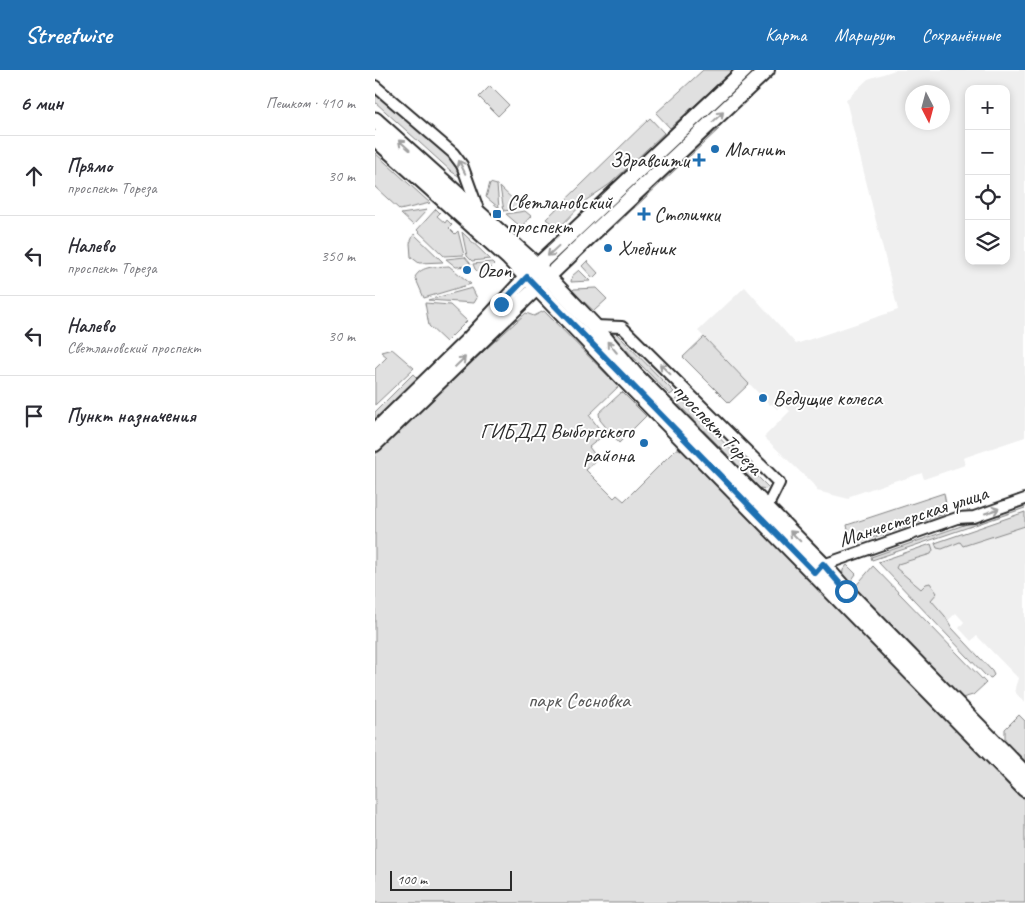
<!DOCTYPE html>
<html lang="ru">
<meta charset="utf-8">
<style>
body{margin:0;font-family:Caveat,sans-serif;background:#f7f7f7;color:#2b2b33}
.controls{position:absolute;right:15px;top:15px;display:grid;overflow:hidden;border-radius:10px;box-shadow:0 2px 8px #0003}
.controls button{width:45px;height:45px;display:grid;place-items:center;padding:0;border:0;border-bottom:1px solid #e1e1e2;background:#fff;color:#2b2b33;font:25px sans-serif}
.compass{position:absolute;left:530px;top:15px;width:45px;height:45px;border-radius:50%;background:#fff;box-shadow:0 2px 8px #0003;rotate:174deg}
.scale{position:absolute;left:15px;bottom:12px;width:122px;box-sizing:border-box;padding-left:5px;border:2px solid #2b2b2b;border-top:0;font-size:14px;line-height:18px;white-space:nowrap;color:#2b2b2b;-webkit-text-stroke:4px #fff;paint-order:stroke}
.stop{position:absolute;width:15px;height:15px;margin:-11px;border:4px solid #1f6fb2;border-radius:50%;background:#fff}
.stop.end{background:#1f6fb2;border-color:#fff;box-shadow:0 1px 5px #0008}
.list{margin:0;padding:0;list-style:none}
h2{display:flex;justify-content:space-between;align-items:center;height:65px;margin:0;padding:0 20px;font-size:21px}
h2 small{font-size:16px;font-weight:400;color:#7c7c81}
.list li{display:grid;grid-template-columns:32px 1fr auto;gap:15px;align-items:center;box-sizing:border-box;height:80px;padding:0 20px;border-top:1px solid #e1e1e2}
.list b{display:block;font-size:19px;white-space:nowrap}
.list p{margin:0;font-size:16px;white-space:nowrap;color:#7c7c81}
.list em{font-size:16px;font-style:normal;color:#7c7c81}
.icon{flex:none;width:28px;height:28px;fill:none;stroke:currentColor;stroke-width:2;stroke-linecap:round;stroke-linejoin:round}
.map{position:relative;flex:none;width:650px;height:833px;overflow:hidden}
header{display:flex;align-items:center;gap:30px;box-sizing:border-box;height:70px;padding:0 25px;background:#1f6fb2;color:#fff}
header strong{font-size:24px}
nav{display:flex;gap:28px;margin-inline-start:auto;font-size:18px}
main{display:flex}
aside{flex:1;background:#fff}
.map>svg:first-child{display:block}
.built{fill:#efefef;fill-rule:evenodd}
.green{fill:#e0e0e0;stroke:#868686}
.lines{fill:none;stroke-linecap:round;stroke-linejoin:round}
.minor-casing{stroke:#2b2b2b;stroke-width:14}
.secondary-casing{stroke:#2b2b2b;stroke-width:18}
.primary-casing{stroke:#2b2b2b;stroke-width:19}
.minor{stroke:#fff;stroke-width:10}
.secondary{stroke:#fff;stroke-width:14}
.primary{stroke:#fff;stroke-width:15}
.oneway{stroke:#a0a0a0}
.route{stroke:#1f6fb2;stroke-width:6}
.poi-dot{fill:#1f6fb2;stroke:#fff;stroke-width:2}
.labels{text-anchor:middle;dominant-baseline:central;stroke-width:4;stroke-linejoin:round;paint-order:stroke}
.poi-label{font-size:21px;fill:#2b2b2b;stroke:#fff;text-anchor:start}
.street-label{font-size:21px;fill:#2b2b2b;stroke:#fff}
.park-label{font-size:21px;fill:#585858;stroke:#fff}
</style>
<header>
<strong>Streetwise</strong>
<nav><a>Карта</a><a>Маршрут</a><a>Сохранённые</a></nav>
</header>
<main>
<aside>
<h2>6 мин<small>Пешком · 410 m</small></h2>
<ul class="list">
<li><svg class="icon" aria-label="ahead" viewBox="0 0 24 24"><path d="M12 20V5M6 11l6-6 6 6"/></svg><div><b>Прямо</b><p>проспект Тореза</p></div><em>30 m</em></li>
<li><svg class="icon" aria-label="left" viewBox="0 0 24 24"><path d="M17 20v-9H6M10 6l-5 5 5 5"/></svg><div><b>Налево</b><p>проспект Тореза</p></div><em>350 m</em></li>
<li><svg class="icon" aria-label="left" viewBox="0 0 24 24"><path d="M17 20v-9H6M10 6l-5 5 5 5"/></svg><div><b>Налево</b><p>Светлановский проспект</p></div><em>30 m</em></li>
<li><svg class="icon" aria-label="arrive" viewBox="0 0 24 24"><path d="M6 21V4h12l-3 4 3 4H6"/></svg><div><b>Пункт назначения</b></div></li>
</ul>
</aside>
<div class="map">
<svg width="650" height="833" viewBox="0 0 650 833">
<rect width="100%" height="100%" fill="#fff"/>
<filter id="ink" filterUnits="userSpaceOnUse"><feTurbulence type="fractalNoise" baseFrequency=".02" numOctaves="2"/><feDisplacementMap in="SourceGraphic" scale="10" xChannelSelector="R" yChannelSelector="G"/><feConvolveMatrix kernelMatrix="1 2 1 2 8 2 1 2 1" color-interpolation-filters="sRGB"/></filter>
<g filter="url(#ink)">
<g class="built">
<path d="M520,0h130v367l-62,21 2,7 -41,14 -2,-6 -21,7 -1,-1 -50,17 -1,3 -32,-8v-3l-53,-51 26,-26 -7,-7 -6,5 -5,-5 -2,1 -72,-74 47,-44 51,57 102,-34 -52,-210 22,-21zM594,19h37v172h-37zM538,22h30v30h-30z"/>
<path d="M650,442v192l-9,-11 -1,-5 3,-10 -41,-42 -6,5 -12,-13 5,-6 -8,-9 -15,14 -63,-65z"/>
</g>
<g class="green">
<path d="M328,0h30l-63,58 -14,-15z"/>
<path d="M115,16l19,19 -11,11 -19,-19z"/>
<path d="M0,19l74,68 13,21 -10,-6 -77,-70z"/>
<path d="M275,48l14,15 -54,51 -25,17 -27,28 -12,-10z"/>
<path d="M344,59l-102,95 10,-15 72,-67z"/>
<path d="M0,83l55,50 -30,7 -25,-23z"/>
<path d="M115,113l7,2 2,23 -13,-11z"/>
<path d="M125,117l22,21 -18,3z"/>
<path d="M61,139l4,4 -3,3 8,7 2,-3 5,5 -3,3 6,6 3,-3 6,24 -20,1 -27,-26z"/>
<path d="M52,140l-14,15 -12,-11z"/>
<path d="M150,141l6,5 -10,11 -15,-13z"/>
<path d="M87,162l28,27 -18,2 -5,-5z"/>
<path d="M39,164l29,28 -24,1 -8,-6 -1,-14z"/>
<path d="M90,187l5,6 1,6h-2l-1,-3 -12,1 -10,-8z"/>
<path d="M212,191l11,12 -5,5 -11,-12z"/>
<path d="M117,192l2,2 -12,12 -7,-7 -2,-5z"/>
<path d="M74,196l22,18 -47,14 -9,-21c7,-12 22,-10 34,-11z"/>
<path d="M204,200l11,11 -19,1 1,-6z"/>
<path d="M97,218l5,10 -3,5 -46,-3z"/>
<path d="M221,218l11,11 -13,12 -22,-20 2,-2z"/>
<path d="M50,233l25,2 17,16 -21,21 -17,-16z"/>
<path d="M169,241l72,73 4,1 -31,30 15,20 -15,12 9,12 -12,11 28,28 3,-3 7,6 52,-52h10l339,348v106h-650v-448l68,-67 83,-75 8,3z"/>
<path d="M240,262l59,60 -4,3 -57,-59z"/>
<path d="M329,267l45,47 -20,19 -46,-46z"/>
<path d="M17,279l22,19 -39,37v-36l12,-12 -6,-5z"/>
<path d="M38,304l4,4 -42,43v-9z"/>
<path d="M247,322l24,24 -27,27 -19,-23 -1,-7z"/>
<path d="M304,327l89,90 -2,2 -6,-1 -85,-87z"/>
<path d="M569,423l2,11 -2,10 -87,29 -9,-13 -1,-5z"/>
<path d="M650,434v4l-153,52 -1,-3z"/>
<path d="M650,442v14l-62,20 -3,-4 -18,7 -5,-1 -2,-5z"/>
<path d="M556,474l2,6 -2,4 -33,10 -2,4 25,21 5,-5 4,-1 7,10 -6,7 14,16 7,12 40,43 2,4 -3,3 -5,-2 -108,-114z"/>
<path d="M472,495l9,9 -8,11 -6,-7 1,-8z"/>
<path d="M498,496l113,117 -13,12 -11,3 -108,-110z"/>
<path d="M644,645l6,6v42l-20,-21v-13z"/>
</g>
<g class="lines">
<g class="minor-casing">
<g id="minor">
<path d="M0,16l78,67 9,12 17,47"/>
<path d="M219,256l28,1 157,156 -13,26"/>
<path d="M444,499l4,-4 134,-47 17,-1 51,-18"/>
</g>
</g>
<g class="secondary-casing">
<g id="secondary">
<path d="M0,361l94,-92 68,-73 208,-196"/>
<path d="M0,374l213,-206 179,-168"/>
</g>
</g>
<g class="primary-casing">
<g id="primary">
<path d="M0,50l162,146 57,60 41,49 188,190 23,26 179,183"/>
<path d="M0,68l134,120 118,124 398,407"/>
</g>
</g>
<use href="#minor" class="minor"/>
<use href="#secondary" class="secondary"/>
<use href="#primary" class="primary"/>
</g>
<defs><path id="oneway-shaft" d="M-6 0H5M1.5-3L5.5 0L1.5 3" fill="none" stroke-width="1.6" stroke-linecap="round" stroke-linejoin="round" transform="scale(1.25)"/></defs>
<g class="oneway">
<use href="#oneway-shaft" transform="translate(343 47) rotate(-43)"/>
<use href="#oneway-shaft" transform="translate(29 75) rotate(-138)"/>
<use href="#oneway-shaft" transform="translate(87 97) rotate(-116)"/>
<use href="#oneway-shaft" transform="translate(178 181) rotate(137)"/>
<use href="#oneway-shaft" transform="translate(237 277) rotate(-130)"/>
<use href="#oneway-shaft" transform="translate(85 292) rotate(-44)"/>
<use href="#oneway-shaft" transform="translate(290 299) rotate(-136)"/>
<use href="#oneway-shaft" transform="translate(617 441) rotate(-19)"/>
<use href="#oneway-shaft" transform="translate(420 466) rotate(-135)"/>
</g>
</g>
<g class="lines" filter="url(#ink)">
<path class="route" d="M126,234l26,-27 288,296 8,-9 23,27"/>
</g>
<g class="poi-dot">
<circle cx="340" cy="79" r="5"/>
<path d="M321.5 82.5h5v5h5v5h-5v5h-5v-5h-5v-5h5z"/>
<rect x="117" y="139" width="10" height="10" rx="2.5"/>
<path d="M266.5 136.5h5v5h5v5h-5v5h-5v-5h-5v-5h5z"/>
<circle cx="233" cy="178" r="5"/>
<circle cx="92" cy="200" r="5"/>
<circle cx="388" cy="328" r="5"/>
<circle cx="269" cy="373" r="5"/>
</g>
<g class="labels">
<g class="poi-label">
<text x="350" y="79">Магнит</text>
<text x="314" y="90" text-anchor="end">Здравсити</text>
<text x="132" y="132">Светлановский<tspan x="132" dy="24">проспект</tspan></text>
<text x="279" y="144">Столички</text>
<text x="243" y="178">Хлебник</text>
<text x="102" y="200">Ozon</text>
<text x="398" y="328">Ведущие колеса</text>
<text x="259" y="361" text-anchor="end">ГИБДД Выборгского<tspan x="259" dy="24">района</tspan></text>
</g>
<g class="street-label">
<text transform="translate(343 359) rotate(46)">проспект Тореза</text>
<text transform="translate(538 446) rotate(-18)">Манчестерская улица</text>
</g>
<g class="park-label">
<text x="204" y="630">парк Сосновка</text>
</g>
</g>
</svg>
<div class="controls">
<button>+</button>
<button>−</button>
<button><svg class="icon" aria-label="locate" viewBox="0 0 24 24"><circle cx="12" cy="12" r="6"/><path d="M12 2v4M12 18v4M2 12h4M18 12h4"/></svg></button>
<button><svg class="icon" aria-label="layers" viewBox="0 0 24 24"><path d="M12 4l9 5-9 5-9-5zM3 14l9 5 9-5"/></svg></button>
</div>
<svg class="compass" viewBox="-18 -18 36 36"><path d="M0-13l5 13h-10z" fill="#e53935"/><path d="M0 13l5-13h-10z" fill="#7c7c81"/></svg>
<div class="scale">100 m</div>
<div class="stop" style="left:471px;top:521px"></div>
<div class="stop end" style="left:126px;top:234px"></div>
</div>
</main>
